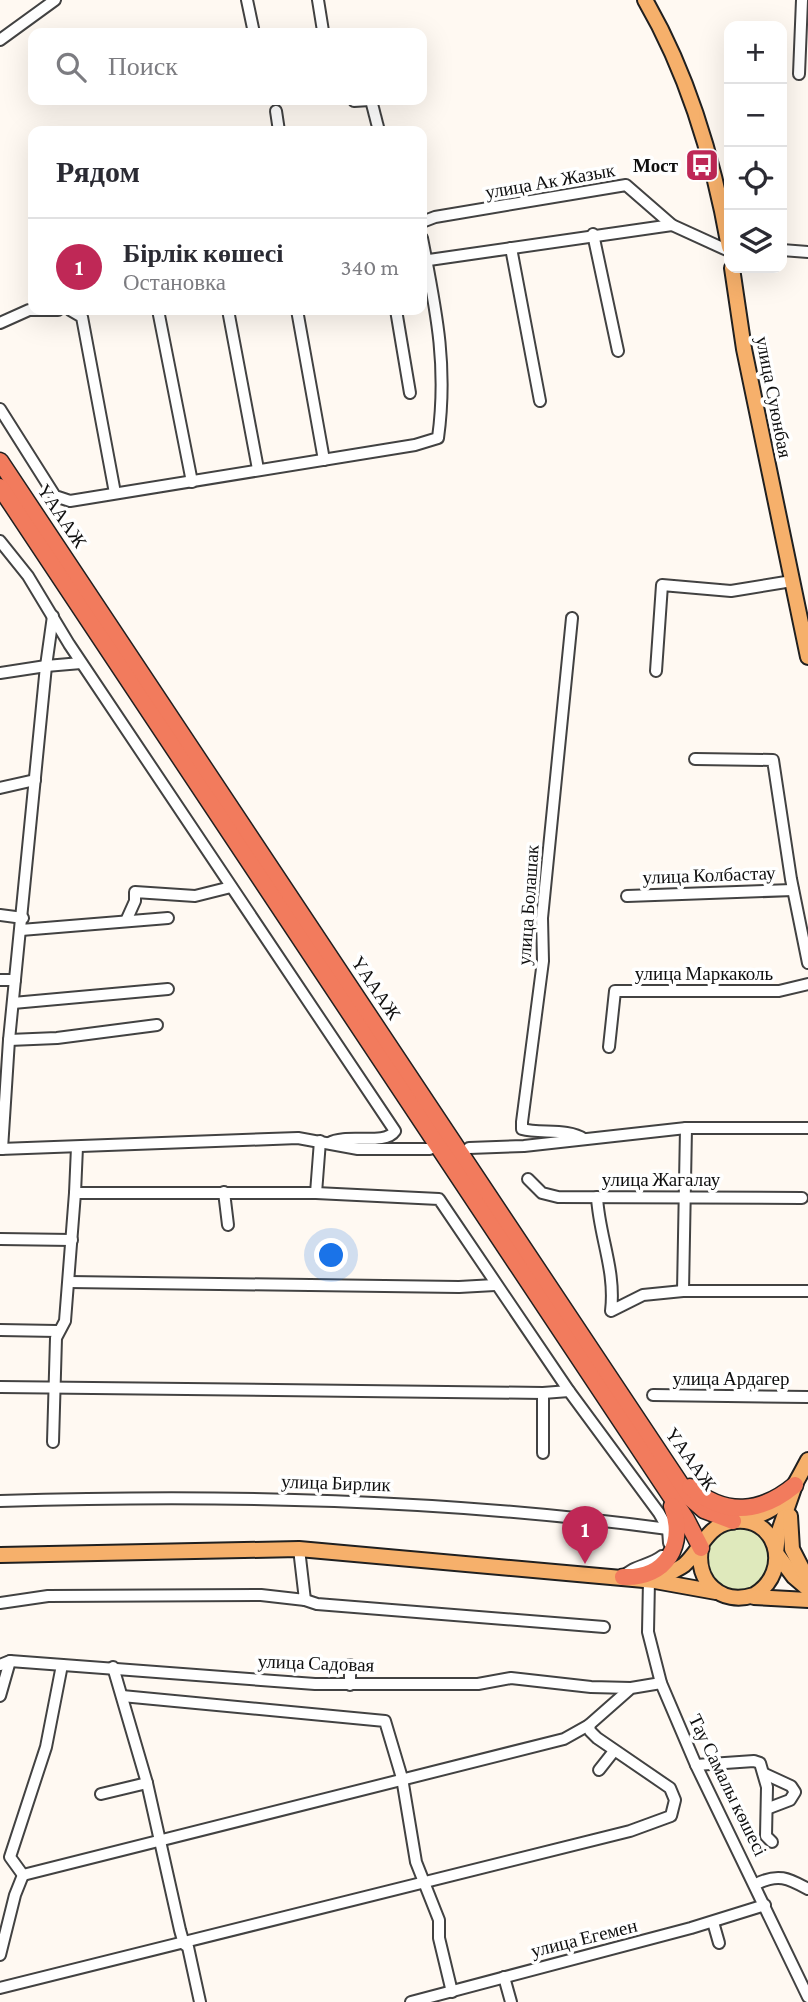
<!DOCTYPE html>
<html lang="ru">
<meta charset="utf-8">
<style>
body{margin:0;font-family:"Crimson Pro",serif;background:#f7f7f7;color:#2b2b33}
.controls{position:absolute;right:21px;top:21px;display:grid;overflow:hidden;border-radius:14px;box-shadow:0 7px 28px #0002}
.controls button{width:63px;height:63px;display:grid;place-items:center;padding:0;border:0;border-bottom:2px solid #e1e1e2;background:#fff;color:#2b2b33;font:35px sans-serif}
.you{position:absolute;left:332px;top:1256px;width:24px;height:24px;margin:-18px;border:5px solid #fff;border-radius:50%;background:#1a73e8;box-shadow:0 0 0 10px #1a73e833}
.badge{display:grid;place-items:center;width:46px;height:46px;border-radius:50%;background:#bf2856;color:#fff;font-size:23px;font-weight:700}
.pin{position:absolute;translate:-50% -58px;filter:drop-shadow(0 2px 4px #0008)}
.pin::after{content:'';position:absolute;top:37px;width:24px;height:21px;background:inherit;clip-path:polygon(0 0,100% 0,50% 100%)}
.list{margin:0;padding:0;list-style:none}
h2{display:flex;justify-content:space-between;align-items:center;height:91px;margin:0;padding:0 28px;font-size:30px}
h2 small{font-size:23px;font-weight:400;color:#7c7c81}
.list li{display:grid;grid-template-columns:46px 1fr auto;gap:21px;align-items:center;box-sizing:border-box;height:98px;padding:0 28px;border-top:2px solid #e1e1e2}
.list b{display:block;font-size:26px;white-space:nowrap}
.list p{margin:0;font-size:23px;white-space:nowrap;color:#7c7c81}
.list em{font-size:23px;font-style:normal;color:#7c7c81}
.icon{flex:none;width:38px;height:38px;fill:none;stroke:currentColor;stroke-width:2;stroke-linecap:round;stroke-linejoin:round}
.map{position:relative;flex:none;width:808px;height:2002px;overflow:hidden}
.search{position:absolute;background:#fff;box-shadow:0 7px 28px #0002;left:28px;top:28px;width:399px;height:77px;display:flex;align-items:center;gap:18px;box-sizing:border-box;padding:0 24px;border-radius:14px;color:#7c7c81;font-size:26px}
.panel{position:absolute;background:#fff;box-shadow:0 7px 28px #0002;left:28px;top:126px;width:399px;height:189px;border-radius:14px}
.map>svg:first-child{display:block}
.green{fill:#dfe9bc}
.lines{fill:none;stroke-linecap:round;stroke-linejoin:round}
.minor-casing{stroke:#424242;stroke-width:14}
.major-casing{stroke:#202020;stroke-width:18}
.highway-casing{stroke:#202020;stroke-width:19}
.minor{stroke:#fff;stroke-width:10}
.major{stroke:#f6b06b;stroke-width:14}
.highway{stroke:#f27b5d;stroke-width:16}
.labels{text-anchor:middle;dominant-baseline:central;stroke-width:7;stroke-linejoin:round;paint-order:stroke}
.poi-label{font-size:19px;font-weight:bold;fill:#0f0f0f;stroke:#fff;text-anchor:end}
.street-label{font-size:19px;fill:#0f0f0f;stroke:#fff}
</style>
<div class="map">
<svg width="808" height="2002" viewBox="0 0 808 2002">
<rect width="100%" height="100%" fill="#fff9f2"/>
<circle class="green" cx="738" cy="1559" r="32"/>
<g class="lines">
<g class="minor-casing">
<g id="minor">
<path d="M247,0l7,33"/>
<path d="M318,0l5,31"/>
<path d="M0,40l55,-40"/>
<path d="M799,74l3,-74"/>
<path d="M371,100l8,31"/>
<path d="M354,101l16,-1"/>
<path d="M276,111l3,20"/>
<path d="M422,222l13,-5 191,-32 46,40 57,26"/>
<path d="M593,234l25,117"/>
<path d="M511,248l29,153"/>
<path d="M782,250l26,2"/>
<path d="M422,261l250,-36"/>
<path d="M70,310l12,7 33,176"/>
<path d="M158,310l34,172"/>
<path d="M228,310l30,159"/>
<path d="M297,310l27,150"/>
<path d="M396,310l14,83"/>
<path d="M0,323l29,-13h29"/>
<path d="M0,409l55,87 15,5 345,-56 23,-7c10,-73 -2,-128 -16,-200"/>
<path d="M0,541l28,35 41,68 326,487c-10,15 -49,2 -66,12"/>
<path d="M53,616l-7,50 35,-3"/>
<path d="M572,618l-30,300 1,43 -21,161v7c18,5 46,-1 62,10"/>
<path d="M656,671l6,-86 69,6 61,-10"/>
<path d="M0,673l46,-7 -37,374 -7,109"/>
<path d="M695,759l78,1 18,119 17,84"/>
<path d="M0,788l35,-8"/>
<path d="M627,896l166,-6"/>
<path d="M0,915l23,3"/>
<path d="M126,921l9,-20v-9l60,4 36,-9"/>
<path d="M21,930l147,-12"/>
<path d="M0,980h15"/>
<path d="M13,1003l155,-14"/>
<path d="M9,1040l48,-2 100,-13"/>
<path d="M609,1047l6,-56h164l29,-7"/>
<path d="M77,1147l-2,46h241l123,6 130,192 90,122 9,16 1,14"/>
<path d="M469,1148l55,-2 162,-18h122"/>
<path d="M0,1149l298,-11 60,11h72"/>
<path d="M528,1179l14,14 16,4 244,1"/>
<path d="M224,1192l4,33"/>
<path d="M316,1193l4,-52"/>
<path d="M597,1197c2,39 19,73 14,114l32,-16 40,-4h125"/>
<path d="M0,1239l72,1"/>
<path d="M69,1282l390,5 36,-2"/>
<path d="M683,1291l3,-163"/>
<path d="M0,1330l57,1"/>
<path d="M0,1387l543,6 26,-2"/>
<path d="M543,1393v60"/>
<path d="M653,1395l155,2"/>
<path d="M53,1442l3,-104 9,-17 10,-128"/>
<path d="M0,1501c224,-7 446,-2 668,28"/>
<path d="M623,1577c11,-12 26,-11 39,-21"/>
<path d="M649,1580l-1,52 13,51 35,82 112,232"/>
<path d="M305,1600l12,4 287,23"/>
<path d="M0,1603l48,-7 213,-1 44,5 -6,-51"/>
<path d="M0,1665l10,-4 305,23h163l33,-6 80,9 40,1"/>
<path d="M350,1665v20"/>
<path d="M113,1667l34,116 33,147 4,14 4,3 12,55"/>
<path d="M0,1696l10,-35"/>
<path d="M122,1696l263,25 17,57 14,84 23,58v18l13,54"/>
<path d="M696,1765l58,-4 6,2 7,24 -1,49 6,6"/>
<path d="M599,1770l15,-19"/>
<path d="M765,1774l26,12 4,6 -5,8 -21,8"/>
<path d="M101,1794l46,-11"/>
<path d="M23,1875l541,-136 25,-14 42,-37 30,-5"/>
<path d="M23,1875l-13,-18 36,-110 16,-82"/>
<path d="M756,1884c22,-11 32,-6 52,5"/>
<path d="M713,1922l6,21"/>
<path d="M0,1955l15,-60 8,-20"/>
<path d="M504,1977l7,25"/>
<path d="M0,1988l630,-157 41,-15 4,-16 -5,-12 -73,-50 -7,-7 -1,-6"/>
<path d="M411,2002l280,-74 74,-23"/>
</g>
</g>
<g class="major-casing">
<g id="major">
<path d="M645,0c43,74 69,162 84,247"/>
<path d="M732,268l12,81 64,308"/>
<path d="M795,1485l-17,49 -2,19 18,24 14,12"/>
<path d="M790,1516l2,33 16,31"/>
<path d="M742,1520c40,-8 48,-26 66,-60"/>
<path d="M0,1555l299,-6 356,32 61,11"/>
<path d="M655,1581c10,-6 20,-10 29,-16 16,-14 23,-39 46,-43 46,-10 64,49 24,73 -33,11 -59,-14 -53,-47"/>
<path d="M754,1597l54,3"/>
</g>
</g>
<g class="highway-casing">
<g id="highway">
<path d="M0,461l689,1036 15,13 29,11"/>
<path d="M0,487l686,1032 15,29"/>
<path d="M690,1487c36,30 71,26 105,-2"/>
<path d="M623,1577c44,2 63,-33 49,-71"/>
</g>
</g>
<use href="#minor" class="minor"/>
<use href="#major" class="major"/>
<use href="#highway" class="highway"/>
</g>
<defs>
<g id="bus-square" transform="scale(1.75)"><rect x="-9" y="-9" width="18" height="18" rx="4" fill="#bf2856" stroke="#fff"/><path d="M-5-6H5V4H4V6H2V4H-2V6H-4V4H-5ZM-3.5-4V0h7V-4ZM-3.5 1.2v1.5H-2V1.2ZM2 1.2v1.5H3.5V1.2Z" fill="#fff"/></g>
</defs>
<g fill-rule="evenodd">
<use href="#bus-square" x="702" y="165"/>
</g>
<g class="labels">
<g class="poi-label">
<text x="678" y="165">Мост</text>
</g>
<g class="street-label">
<text transform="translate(550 181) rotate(-10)">улица Ак Жазык</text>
<text transform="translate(774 397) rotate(79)">улица Суюнбая</text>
<text transform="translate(62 516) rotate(56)">ҮАААЖ</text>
<text transform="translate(709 875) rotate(-2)">улица Колбастау</text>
<text transform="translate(528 905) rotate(-86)">улица Болашак</text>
<text x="704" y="973">улица Маркаколь</text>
<text transform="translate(376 988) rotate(56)">ҮАААЖ</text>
<text x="661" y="1179">улица Жагалау</text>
<text x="731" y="1378">улица Ардагер</text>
<text transform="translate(691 1459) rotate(54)">ҮАААЖ</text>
<text transform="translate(336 1483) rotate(2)">улица Бирлик</text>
<text transform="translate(316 1663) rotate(2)">улица Садовая</text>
<text transform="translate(728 1785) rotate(64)">Тау Самалы көшесі</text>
<text transform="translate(584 1938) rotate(-14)">улица Егемен</text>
</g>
</g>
</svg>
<div class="controls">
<button>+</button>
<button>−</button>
<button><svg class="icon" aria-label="locate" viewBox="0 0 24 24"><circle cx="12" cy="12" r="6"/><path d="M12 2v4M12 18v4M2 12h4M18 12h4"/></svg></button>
<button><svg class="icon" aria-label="layers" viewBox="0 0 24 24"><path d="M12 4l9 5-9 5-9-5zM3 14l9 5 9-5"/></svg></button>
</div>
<div class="you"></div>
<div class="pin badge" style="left:585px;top:1564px">1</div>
<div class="search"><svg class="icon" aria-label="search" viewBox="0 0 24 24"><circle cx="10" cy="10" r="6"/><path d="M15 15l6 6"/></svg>Поиск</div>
<section class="panel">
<h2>Рядом<small></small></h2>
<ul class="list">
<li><span class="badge">1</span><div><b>Бірлік көшесі</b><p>Остановка</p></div><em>340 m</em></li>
</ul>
</section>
</div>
